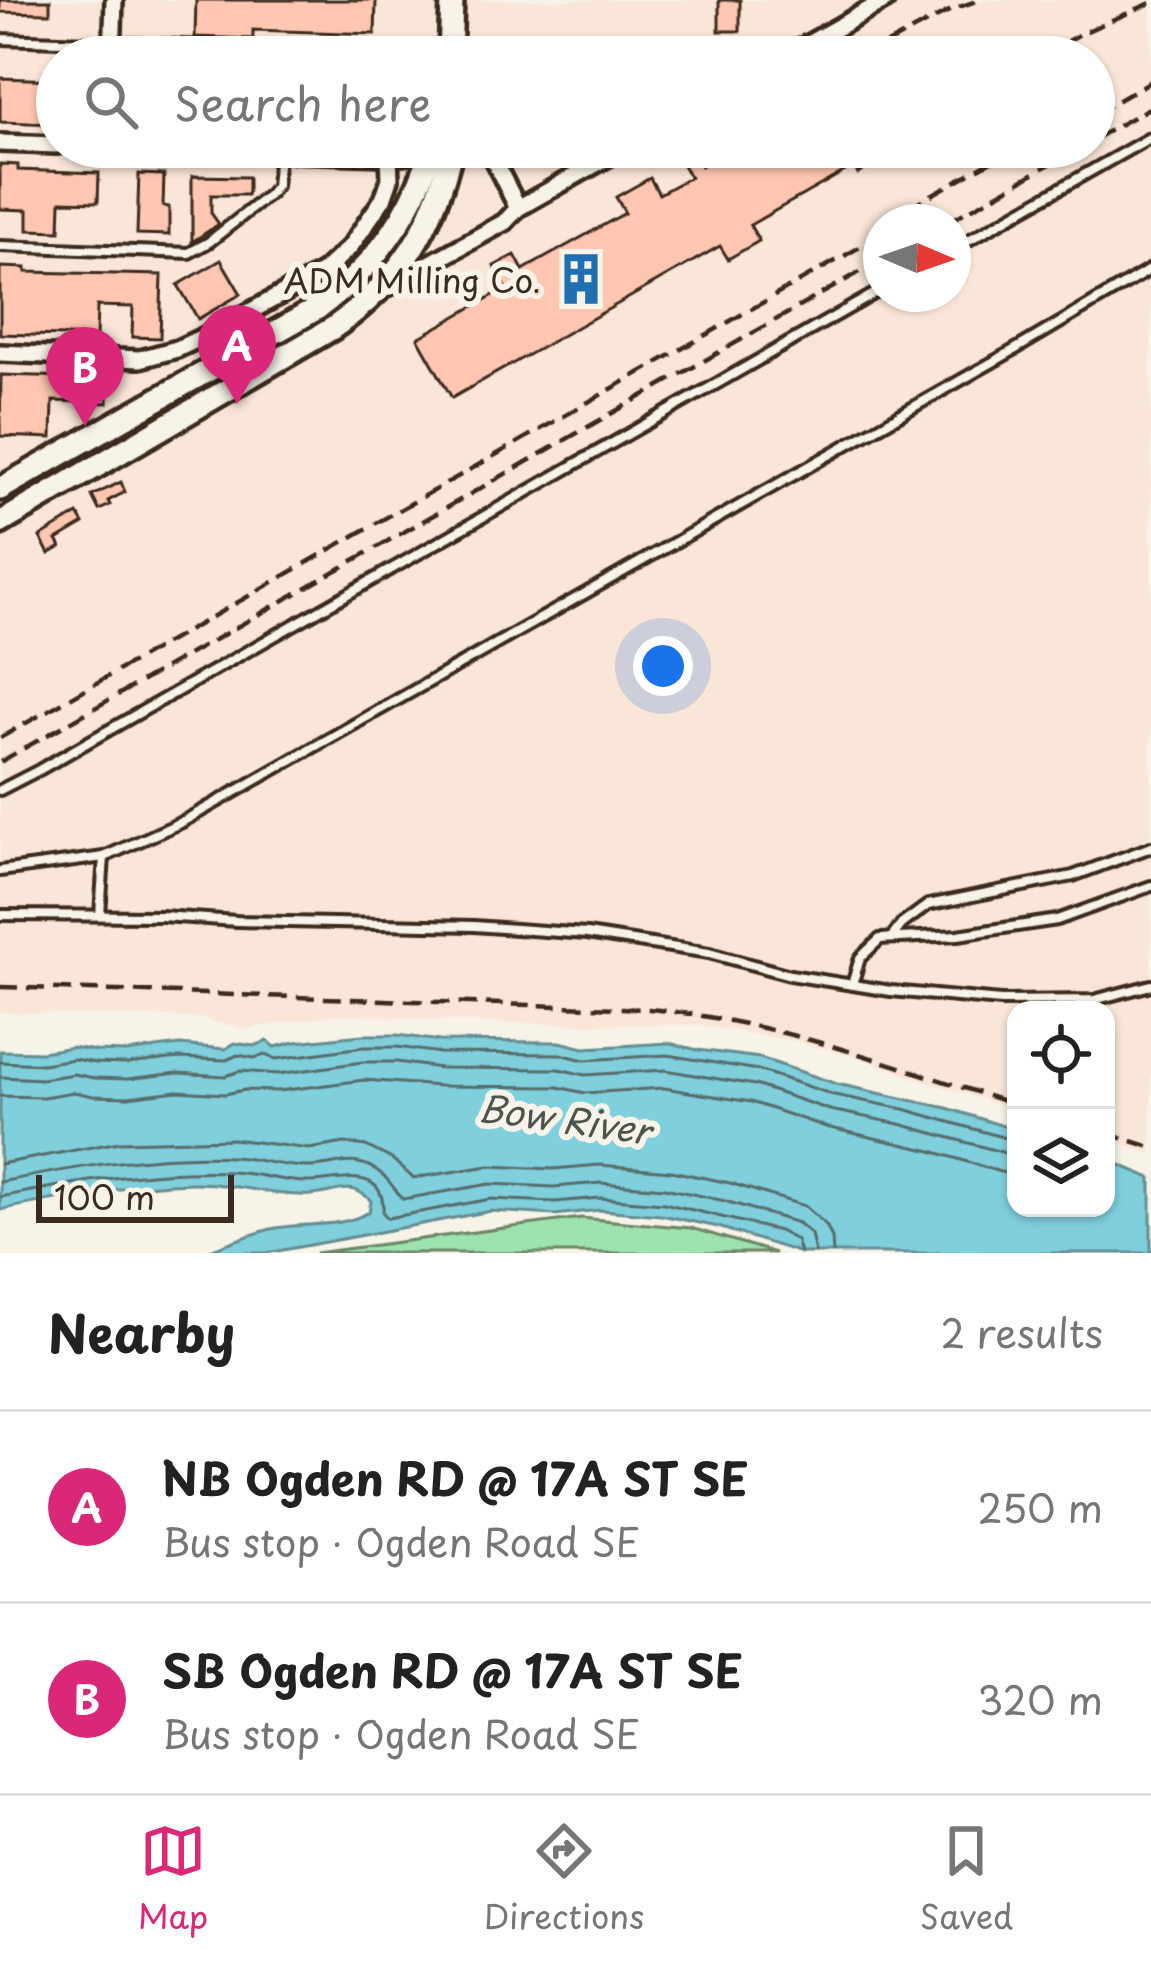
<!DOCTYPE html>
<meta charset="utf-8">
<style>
body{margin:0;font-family:"Playpen Sans",sans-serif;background:#f2f2f2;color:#222}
.controls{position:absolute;right:36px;bottom:36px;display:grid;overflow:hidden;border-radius:24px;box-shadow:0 3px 9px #0004}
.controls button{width:108px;height:108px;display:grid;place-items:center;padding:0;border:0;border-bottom:3px solid #e0e0e0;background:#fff;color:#222;font:60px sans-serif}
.compass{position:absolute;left:863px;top:204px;width:108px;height:108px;border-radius:50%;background:#fff;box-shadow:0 3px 9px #0004;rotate:92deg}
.scale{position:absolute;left:36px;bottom:30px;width:198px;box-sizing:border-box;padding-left:12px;border:6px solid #3b2a1e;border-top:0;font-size:33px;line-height:42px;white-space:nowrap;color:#3b2a1e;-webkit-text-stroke:9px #f7f3e8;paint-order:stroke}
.you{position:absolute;left:663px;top:666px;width:42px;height:42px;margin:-30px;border:9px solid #fff;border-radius:50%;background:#1a73e8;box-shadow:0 0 0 18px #1a73e833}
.badge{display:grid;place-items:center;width:78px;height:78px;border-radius:50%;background:#db2777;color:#fff;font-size:39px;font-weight:700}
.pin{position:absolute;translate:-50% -99px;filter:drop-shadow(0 3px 6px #0008)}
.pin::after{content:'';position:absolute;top:63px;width:42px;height:36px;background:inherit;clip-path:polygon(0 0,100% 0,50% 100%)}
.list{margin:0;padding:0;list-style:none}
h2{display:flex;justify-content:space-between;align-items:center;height:156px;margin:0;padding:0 48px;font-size:51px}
h2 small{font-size:39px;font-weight:400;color:#767676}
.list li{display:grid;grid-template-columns:78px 1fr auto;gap:36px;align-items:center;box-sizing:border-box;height:192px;padding:0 48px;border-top:3px solid #e0e0e0}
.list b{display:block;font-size:45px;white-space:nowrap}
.list p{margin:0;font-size:39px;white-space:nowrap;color:#767676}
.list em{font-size:39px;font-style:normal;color:#767676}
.icon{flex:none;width:66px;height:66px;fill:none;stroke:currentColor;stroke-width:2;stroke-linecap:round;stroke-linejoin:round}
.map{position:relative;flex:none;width:1151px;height:1253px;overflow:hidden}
.search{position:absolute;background:#fff;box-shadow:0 3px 9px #0004;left:36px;right:36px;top:36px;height:132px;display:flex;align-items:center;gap:30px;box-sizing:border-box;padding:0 42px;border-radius:66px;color:#767676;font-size:45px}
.sheet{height:540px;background:#fff}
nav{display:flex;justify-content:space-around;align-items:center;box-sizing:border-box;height:168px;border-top:3px solid #e0e0e0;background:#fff;font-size:33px;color:#767676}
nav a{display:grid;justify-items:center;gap:6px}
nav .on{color:#db2777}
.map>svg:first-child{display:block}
.built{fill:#f9e6d8;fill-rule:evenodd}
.green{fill:#9de2af;stroke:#6c8666;stroke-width:3}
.water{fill:#80cfdd;stroke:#648d91;stroke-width:3}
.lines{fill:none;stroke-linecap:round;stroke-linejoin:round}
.shore{stroke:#576c6a;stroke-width:3}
.building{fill:#ffc7b2;stroke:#3b2a1e;stroke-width:3}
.lane-casing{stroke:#3b2a1e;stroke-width:16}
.street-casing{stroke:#3b2a1e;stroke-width:24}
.secondary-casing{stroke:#3b2a1e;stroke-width:30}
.lane{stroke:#f7f3e8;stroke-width:8}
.street{stroke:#f7f3e8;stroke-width:15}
.secondary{stroke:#f7f3e8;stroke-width:21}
.rail{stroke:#3b2a1e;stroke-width:4.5;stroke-dasharray:18 9;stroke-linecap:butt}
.labels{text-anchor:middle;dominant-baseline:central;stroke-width:12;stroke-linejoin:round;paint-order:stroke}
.poi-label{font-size:33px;fill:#3b2a1e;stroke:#f7f3e8;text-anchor:end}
.water-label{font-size:36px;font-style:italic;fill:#4c534e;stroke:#f7f3e8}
</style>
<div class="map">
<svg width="1151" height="1253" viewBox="0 0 1151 1253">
<rect width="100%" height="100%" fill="#f7f3e8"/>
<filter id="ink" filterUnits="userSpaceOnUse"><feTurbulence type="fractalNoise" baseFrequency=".00833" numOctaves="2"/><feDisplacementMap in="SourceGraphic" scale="24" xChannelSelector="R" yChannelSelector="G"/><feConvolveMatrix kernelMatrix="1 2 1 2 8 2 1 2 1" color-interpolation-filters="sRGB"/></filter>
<g filter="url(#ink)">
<path class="built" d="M0,0h1151v1154l-45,-16v-128h-90v100l-102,-32 -46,-18 -74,-19 -95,-16 -211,-2 -150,-9 -94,15 -43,-11 -201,-6zM57,57h1037v90h-1037zM881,222h72v72h-72z"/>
<path class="green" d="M581,1218l110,10 84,25h-460z"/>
<path class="water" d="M362,1035h36l42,6 120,1 24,6 85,-5 29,7 62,8 77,26 110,24 69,22v78h90v-49l45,19v75h-350l-83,-26 -57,-12 -61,-5 -45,5 -64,-4 -224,42h-66c25,-8 50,-20 75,-25 32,-6 63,1 93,-16l2,-11c-21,-22 -34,-7 -60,-6 -39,2 -79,-13 -119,-12 -64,2 -129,14 -192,27v-159l42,1 30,-5 24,4 30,1 54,-7 45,4 10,-6 19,3 14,-5 7,6 20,-5z"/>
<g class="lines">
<g class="shore">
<path d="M0,1062l42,2 32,-5 21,4 32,1 51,-6 48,2 12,-5 16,3 11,-3 11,4 87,-12h34l43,6 120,1 24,6 84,-5 90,15 76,25 70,14 112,32"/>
<path d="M0,1077l42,2 32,-5 20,4 33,1 51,-6 47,3 16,-5 37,3 85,-12h34l43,6 119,1 26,6 80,-5 90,15 75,25 70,14 116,32"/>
<path d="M0,1096l43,1 31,-5 19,4 35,1 49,-6 48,3 19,-4 35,1 85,-11 75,6 119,1 27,6 79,-5 87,14 75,25 106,24 68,21 16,2"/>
<path d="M0,1164l119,-22 114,-3 76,10 36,-6 21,3 26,13 21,19 76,-12 64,3 47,-4 71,6 59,12 75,23 21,19 6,13 1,15"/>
<path d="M0,1182c77,-15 154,-29 232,-25 25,1 49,10 75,10 22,1 42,-11 64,0 15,7 22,21 32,32l87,-15 64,3 46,-4 65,5 60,13 73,22 13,11 4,19"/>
<path d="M0,1197c76,-15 153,-28 231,-25 24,1 49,9 73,10 29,2 82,-21 79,31l5,5 103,-19 64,3 45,-4 64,5 115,28 17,9 4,13"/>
</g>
</g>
<g class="building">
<path d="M0,0h50v13l-50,-1z"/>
<path d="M196,0h180l-1,34 -122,-4v9l-58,-2z"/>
<rect x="719" y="0" width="21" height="31"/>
<path d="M0,78l57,2v44l-57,-2z"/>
<path d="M735,147h122l-18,10 8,13 -97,55 9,16 -31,18 -8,-13 -268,152 -34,-60 88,-50 -12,-22 21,-11 8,15 102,-57 -9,-16 34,-19 9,16 31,-17 -11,-19 13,-8 9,16z"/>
<path d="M0,164l18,1v5l81,3 -1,29 -37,-1 -1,30 -32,-1v-20l-28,-1z"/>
<path d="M139,174l25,1 -1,31 6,1v28l-32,-1z"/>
<path d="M192,176l56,1v14l-1,4h-36v18l8,11 -27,18z"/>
<path d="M221,260l20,34 -43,25 -20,-34z"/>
<path d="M0,267l26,1v4l136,3 -2,63 -28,-1 1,-30 -36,-1 -1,31 -96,-3z"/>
<path d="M1,375l108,3 -1,25 -55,-2 -1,37 -52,-2z"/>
<path d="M121,482l4,10 -17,9 2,4 -11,5 -7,-14z"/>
<path d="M78,514l6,10 -27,16 4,7 -12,7 -9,-17z"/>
</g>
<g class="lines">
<g class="lane-casing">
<g id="lane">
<path d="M0,39l448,15"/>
<path d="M0,246l189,7 20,-11 61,-48 6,-8 3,-32"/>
<path d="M953,249l198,-112"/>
<path d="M0,790l39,-20 842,-480"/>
<path d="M0,871l104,-14 78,-35 832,-472 137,-81"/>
<path d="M0,915l161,1 76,5 237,5 113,8 122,19 81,22 101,16 110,10 93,-1 57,-15"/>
<path d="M100,915l4,-58"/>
<path d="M892,937l10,-13 26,-19 145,-29 78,-29"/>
<path d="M852,985l8,-27 20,-19 78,-4 99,-15 94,-34"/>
</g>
</g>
<g class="street-casing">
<g id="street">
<path d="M112,57l2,-57"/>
<path d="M785,57l101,-57"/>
<path d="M0,143l57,2"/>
<path d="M112,147l277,9 42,-4"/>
<path d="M487,147l31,61"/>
<path d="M386,288l119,-66 13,-14 108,-61"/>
<path d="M0,353l140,6 37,-10 30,-14 116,-63 27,-25 33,-48 7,-20 -1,-23"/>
</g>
</g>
<g class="secondary-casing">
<g id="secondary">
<path d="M450,57l2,-57"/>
<path d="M0,489l318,-181c56,-41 95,-94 114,-161"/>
<path d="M0,523l333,-195c68,-48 101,-101 119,-181"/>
</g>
</g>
<use href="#lane" class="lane"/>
<use href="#street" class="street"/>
<use href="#secondary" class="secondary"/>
<g class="rail">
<path d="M863,57l88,-47 28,-10"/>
<path d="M1039,57l41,-23 71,-31"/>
<path d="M1094,114l57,-33"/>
<path d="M1094,139l57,-32"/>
<path d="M856,174l47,-27"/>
<path d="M884,222l132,-75"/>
<path d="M948,222l132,-75"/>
<path d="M0,738l881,-503"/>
<path d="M0,762l881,-502"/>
<path d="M0,987l649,22c127,12 246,57 367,96"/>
<path d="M1106,1133l45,14"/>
</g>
</g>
</g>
<defs>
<g id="building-bare" transform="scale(4.14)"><path d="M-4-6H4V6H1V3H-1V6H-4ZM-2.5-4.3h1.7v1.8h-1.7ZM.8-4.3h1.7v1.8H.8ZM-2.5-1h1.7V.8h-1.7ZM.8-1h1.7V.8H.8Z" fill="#1f6fb2" stroke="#f7f3e8" stroke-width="2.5" paint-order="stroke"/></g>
</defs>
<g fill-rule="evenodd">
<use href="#building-bare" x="581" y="279"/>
</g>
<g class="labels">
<g class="poi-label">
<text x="541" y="279">ADM Milling Co.</text>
</g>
<g class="water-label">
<text transform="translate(565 1118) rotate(8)">Bow River</text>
</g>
</g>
</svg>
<div class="controls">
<button><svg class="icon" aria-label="locate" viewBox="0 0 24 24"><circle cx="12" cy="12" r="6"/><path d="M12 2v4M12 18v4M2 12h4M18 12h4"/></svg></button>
<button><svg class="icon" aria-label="layers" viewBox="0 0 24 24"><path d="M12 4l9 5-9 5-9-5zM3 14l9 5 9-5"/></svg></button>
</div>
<svg class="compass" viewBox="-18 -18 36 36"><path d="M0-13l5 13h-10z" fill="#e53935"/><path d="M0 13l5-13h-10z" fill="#767676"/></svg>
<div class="scale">100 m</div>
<div class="you"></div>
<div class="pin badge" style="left:237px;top:404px">A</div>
<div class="pin badge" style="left:85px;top:426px">B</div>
<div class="search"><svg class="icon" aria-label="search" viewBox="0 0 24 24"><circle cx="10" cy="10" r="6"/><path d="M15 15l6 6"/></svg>Search here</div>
</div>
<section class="sheet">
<h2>Nearby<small>2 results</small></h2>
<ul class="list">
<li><span class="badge">A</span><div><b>NB Ogden RD @ 17A ST SE</b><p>Bus stop · Ogden Road SE</p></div><em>250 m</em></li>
<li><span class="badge">B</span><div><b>SB Ogden RD @ 17A ST SE</b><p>Bus stop · Ogden Road SE</p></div><em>320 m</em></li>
</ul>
</section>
<nav>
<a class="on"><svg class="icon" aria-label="map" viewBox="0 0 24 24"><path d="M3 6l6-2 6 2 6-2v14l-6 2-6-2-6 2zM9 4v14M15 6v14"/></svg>Map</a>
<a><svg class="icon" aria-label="directions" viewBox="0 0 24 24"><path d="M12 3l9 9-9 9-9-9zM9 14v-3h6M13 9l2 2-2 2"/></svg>Directions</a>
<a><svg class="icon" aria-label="saved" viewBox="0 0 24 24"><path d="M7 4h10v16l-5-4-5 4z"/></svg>Saved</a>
</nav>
